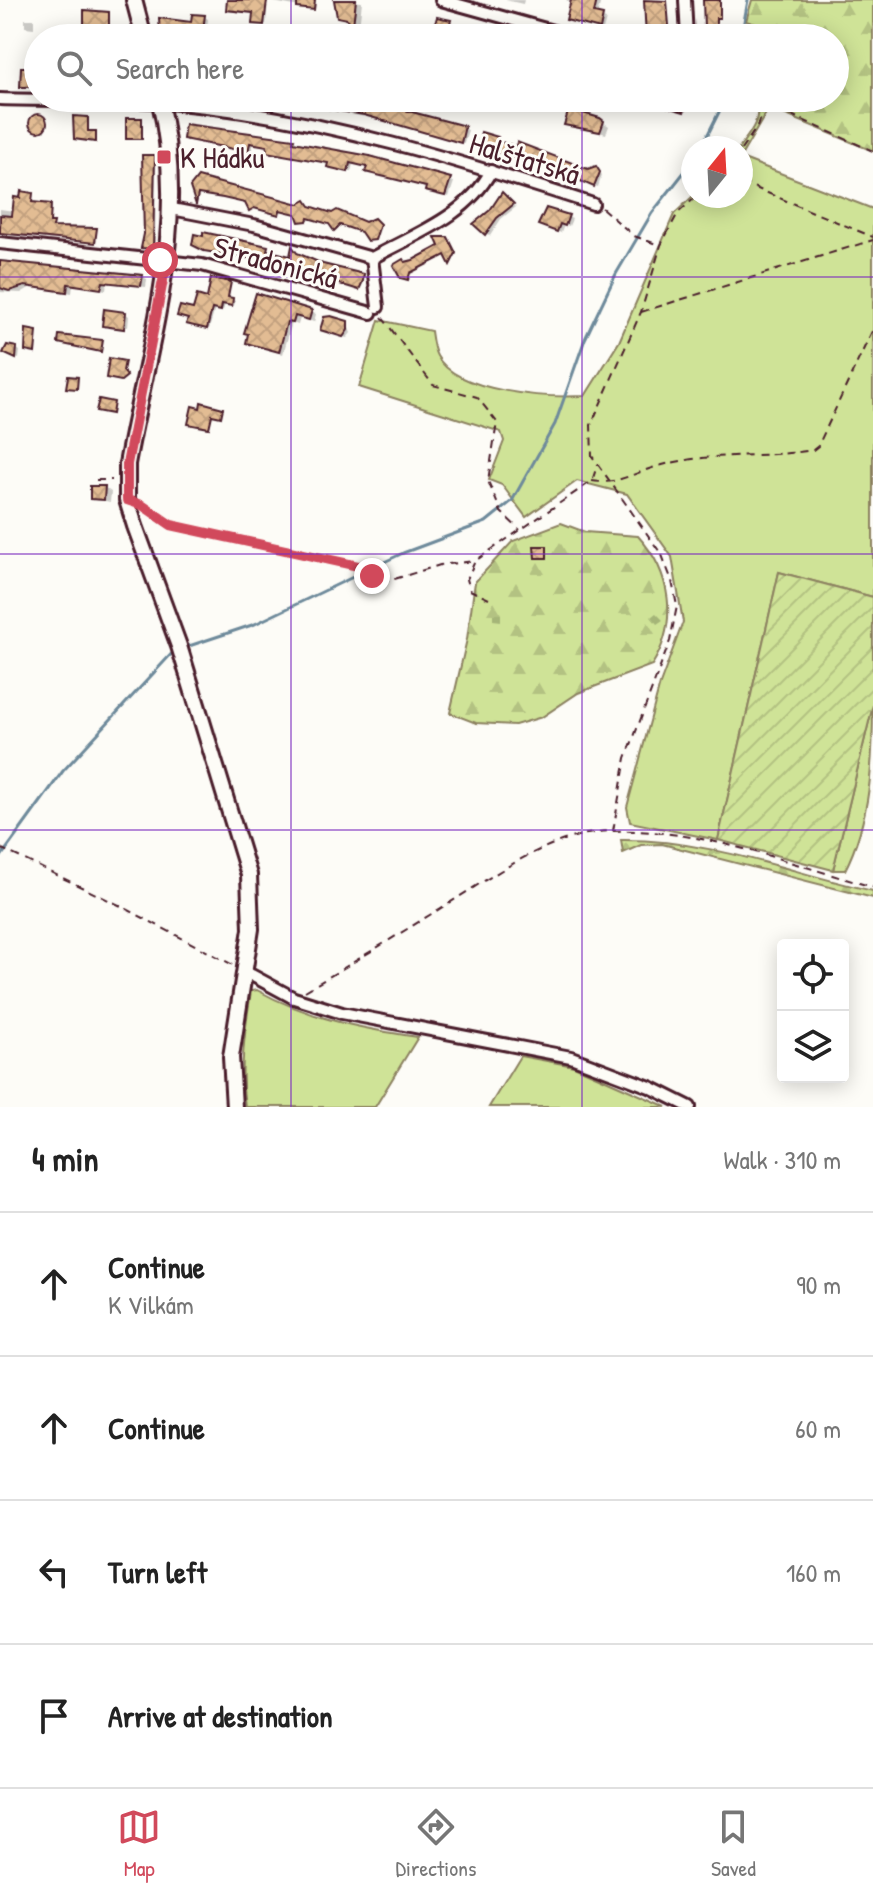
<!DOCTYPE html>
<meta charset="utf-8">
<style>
body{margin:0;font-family:"Patrick Hand",sans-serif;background:#f2f2f2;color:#222}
.controls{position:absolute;right:24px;bottom:24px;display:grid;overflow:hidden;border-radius:8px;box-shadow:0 4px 20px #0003}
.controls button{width:72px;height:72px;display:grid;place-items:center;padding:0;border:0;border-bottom:2px solid #e0e0e0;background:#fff;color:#222;font:40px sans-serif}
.compass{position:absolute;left:681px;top:136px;width:72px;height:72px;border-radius:50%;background:#fff;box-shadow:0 4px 20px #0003;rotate:18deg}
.stop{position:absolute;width:24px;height:24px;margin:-18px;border:6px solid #d1495b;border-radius:50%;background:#fff}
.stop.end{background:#d1495b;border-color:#fff;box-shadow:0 2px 8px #0008}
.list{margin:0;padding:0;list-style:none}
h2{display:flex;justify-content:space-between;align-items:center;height:104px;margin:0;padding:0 32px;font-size:34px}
h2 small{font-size:26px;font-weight:400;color:#767676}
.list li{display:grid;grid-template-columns:52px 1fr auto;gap:24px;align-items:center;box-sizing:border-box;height:144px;padding:0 32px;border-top:2px solid #e0e0e0}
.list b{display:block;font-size:30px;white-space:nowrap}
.list p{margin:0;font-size:26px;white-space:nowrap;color:#767676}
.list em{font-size:26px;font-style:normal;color:#767676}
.icon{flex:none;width:44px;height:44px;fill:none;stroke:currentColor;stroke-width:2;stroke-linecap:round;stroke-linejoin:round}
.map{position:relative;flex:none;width:873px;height:1107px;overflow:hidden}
.search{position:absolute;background:#fff;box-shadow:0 4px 20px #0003;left:24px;right:24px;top:24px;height:88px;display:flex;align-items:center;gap:20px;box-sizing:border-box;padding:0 28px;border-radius:44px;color:#767676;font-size:30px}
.sheet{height:680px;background:#fff}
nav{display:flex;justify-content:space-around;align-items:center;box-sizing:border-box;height:112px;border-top:2px solid #e0e0e0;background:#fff;font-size:22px;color:#767676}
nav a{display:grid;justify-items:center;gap:4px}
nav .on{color:#d1495b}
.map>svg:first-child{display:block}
.grass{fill:#cfe397;stroke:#8c8161;stroke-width:2}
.forest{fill:url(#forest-firs);stroke:#8c8161;stroke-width:2}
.park{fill:url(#park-dots);stroke:#8c8161;stroke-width:2}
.garden{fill:url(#garden-furrows);stroke:#8c8161;stroke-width:2}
.shadow{fill:#0003}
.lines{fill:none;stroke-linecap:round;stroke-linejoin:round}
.stream{stroke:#6e8a9b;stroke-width:3}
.building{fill:url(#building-cross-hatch);stroke:#4a1f2b;stroke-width:2}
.street-casing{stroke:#4a1f2b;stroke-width:16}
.secondary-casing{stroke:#4a1f2b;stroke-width:20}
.path{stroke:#4a1f2b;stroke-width:2;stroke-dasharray:8 6;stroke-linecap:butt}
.street{stroke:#fdfcf7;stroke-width:10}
.secondary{stroke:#fdfcf7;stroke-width:14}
.route{stroke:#d1495b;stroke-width:10}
.grid{fill:none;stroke:#7b2cbf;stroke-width:2;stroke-opacity:0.55}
.poi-dot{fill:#d1495b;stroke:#fdfcf7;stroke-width:3}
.labels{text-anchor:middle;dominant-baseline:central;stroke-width:6;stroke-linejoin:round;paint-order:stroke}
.poi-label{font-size:30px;fill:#4a1f2b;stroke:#fdfcf7;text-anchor:start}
.street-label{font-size:30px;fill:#4a1f2b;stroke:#fdfcf7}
</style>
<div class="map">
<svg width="873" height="1107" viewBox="0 0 873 1107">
<defs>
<pattern id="forest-firs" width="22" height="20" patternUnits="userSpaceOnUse" patternTransform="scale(2)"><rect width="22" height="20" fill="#cfe397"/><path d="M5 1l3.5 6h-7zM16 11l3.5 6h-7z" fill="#b3c282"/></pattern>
<pattern id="park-dots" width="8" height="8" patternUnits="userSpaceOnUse" patternTransform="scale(2)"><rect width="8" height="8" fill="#cfe397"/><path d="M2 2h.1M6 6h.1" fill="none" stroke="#b3c282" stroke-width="1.8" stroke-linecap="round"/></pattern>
<pattern id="garden-furrows" width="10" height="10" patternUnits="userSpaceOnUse" patternTransform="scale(2)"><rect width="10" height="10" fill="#cfe397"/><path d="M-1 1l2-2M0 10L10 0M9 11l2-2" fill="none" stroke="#b3c282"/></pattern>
<pattern id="building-cross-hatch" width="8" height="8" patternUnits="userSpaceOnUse" patternTransform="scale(2)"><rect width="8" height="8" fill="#e2bc93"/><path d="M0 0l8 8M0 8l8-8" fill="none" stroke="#c3a17f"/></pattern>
</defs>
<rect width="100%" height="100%" fill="#fdfcf7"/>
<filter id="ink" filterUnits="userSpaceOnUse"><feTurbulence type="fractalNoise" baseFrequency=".0125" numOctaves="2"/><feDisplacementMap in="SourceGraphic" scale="16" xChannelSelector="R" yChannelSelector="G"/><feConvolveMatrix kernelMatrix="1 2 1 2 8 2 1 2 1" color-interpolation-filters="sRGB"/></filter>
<g filter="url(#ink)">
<g class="grass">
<path d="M756,104l13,4 -28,48 -2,-8c9,-13 23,-28 17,-44z"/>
<path d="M741,158l132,51v388l-94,-25 -61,268 -88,-18 -3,-15 33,-123 23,-62 -11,-65 -45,-63 -50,-13 -51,36 -24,-32 -13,-5 15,-39 -3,-9 -142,-45 20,-67 52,11c1,7 2,18 6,25 20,37 111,42 148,40l34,-54 55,-128 19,-18h48z"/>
<path d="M873,705c0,55 -2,114 -28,165h-12z"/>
<path d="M257,990c50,28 105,39 161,47l-43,70h-130c-6,-40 0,-76 6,-116z"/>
<path d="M520,1056l54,10 93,41h-178z"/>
</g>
<g class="forest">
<path d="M752,0h121v151l-104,-43 5,-10h61v-60h-36l-53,-17z"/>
<path d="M561,523l24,9 53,4c33,36 41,86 14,129l-74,28 -36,24 -27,8 -39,-2 -26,-10 17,-74 8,-57 38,-41z"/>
<path d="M621,840c88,-1 167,32 252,51v7l-211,-54 -21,1 -18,8z"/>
</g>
<path class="park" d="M752,23l47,15h-50z"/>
<path class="garden" d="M779,572l94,25v108l-40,165 -115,-30z"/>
<g class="shadow">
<path d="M229,0h87l-1,10 -47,-9 -2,23 -10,-1 -1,-11z"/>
<path d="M337,0l25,2 -3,25 -20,-11z"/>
<path d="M505,0h19l-1,4z"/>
<path d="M566,0h35l-4,16 9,3 -3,11 -31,-9 1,-17z"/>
<path d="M644,0h24l2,38h-24z"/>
<path d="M204,17l4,2 -2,19 -44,-4z"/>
<path d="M25,19h9v9l-9,-1z"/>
<path d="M281,98h56l54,14 10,-2 67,20 -4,13 -71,-21 -108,-20z"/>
<path d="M642,98h48l5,5 -7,1 -2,8z"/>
<path d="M33,116l12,2v14l-12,-1z"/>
<path d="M603,122l6,4 -3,8 -39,-10z"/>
<path d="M187,127l106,14 76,17 85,24 -5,15 -80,-30 -16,-3 -2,8 -18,-4 -3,-4 -58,-11 -3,-6 -16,-3 -1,8 -63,-12z"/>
<path d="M482,135l16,4 2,5 88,27 8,-3 6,7 -4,12 -114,-38z"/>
<path d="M154,157l2,1 -1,91 -7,-1z"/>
<path d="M192,185l119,24 54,15 9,-4 7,6 -5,14h-6l-7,-9 -21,-6 -6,5 -5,-7 -22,-7 -1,5h-6l-4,-7 -17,-4 -1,4 -23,-6 -6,2 -5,-8 -47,-9 -2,9z"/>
<path d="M32,195v10l20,2 -2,17 4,5 42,1v13l-96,-11v-23l14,2z"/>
<path d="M506,197l10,10 -15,12 -11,17 -14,-12z"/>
<path d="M568,217l4,2 -3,7 -5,-1 -3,8 -18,-7z"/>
<path d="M449,240l8,14 -6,9 -4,-8 -36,18 -2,6 -6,-1 1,-16h10z"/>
<path d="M267,248v4l24,6 7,-2 66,20v6l-4,7 -67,-18 -4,-5 -82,-15z"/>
<path d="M0,262l142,14 5,3 -1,8 -39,-4 -1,7 -33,-5 -1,8 -41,-6 -10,6 -21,-1z"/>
<path d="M230,284l-1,15 6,2 -1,5 -9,-2 -2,7 -8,-2 -6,20 -18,-5 3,-12z"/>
<path d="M257,295l59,19 -2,8 -14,-4 -2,7 -6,-2 -9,31 -35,-11z"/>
<path d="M126,314l3,2 -1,11 -23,-3z"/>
<path d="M347,323l4,10 -4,5 -22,-6z"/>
<path d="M17,349l3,2 -1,8 -12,-3 -1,-6z"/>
<path d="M105,488l6,4 -1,10 -18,-4z"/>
<path d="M656,613l7,7 -6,4 -6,-7z"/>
<path d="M493,614h8v7l-8,-1z"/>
</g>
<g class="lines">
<g class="stream">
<path d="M741,38l7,-38"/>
<path d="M701,148l25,-50"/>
<path d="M186,647l69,-23 148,-71 83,-31 26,-21 43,-77 30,-85 31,-65 36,-61 41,-52"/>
<path d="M0,858l63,-87 112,-121"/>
</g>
</g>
<g class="building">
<path d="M227,0h40l-3,25 -12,-1 1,-11 -27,-3z"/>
<path d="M297,0h18l-1,10 -17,-2z"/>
<path d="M334,0h22l-3,25 -6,-6 -10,-2z"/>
<path d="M571,0h26l-3,13 9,2 -3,14 -34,-9z"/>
<path d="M644,0l23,1 3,37h-24z"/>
<path d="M703,0h17v18h-4v9l-4,4 -8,-3z"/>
<path d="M84,10l25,2v15l-4,3 -21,1z"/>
<path d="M192,14l13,1 -3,23 -42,-3 -1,-17 32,4z"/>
<path d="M437,17l14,3 -2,6 19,6 1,-6 13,3 -1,9h-23l-25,-7z"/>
<path d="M21,67h17v20h-18z"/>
<path d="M292,98h61l38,12 7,-5 3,4 64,17 -4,17 -97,-28 -72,-12z"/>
<path d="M662,98h26l-4,14 -24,-7z"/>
<path d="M569,109l31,9 4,3 -4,11 -36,-7z"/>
<circle cx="38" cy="123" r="9"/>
<path d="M73,116l15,1v14h8v11l-22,-3z"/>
<rect x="126" y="118" width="16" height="21"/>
<path d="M185,124l109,15 -1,3 77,14 81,22 -6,18 -20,-5 1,-4 -61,-15 2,-5 -17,-4 -2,9 -21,-5 1,-4 -62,-11 1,-6 -17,-3 -2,9 -65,-13z"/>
<path d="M481,132l17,5 -1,4 19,5 1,-4 71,27 8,-3 4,6 -6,15 -41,-18 -75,-21z"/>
<path d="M142,155h13l-2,94 -12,-1 3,-14z"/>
<path d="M198,177l101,27 7,-4 4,6 22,7 5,-3 28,12 9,-4 6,6 -5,16 -8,1 -6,-9 -21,-7 -6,6 -5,-7 -21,-6 -1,3 -8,1 -3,-8 -16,-4 -1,5 -25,-7 -5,3 -4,-8 -22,-5 -25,-4 -2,11 -6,-18z"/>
<path d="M21,191l12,2 -1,9 19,2 -1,18h4l-1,5 44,1 -2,15 -95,-10v-18l12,1 2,-19 6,1z"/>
<path d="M502,192l12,12 -17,14 -12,17 -12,-11 17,-14z"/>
<path d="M546,208l23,7 -4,11 -5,-2 -3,8 -19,-7z"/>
<path d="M203,232l65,14 -1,4 23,6 2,-10 5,7 26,11 41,10 -1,7 -4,9 -94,-29 -61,-10 -12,-6 2,-11 9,2z"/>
<path d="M435,237h13l8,16 -6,12 -5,-10 -35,18 -2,7 -8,-2 -7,-13 10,-6 2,3 8,-2 26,-14z"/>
<path d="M0,261l143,14 -2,11 -38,-4 -2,7 -33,-5 -1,8 -42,-6 -16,5 -9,-3z"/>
<path d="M211,278l20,4 -3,15 5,1 -1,8 -10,-2 -1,7 -9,-2 -5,20 -21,-5 2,-5 -11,-3 3,-10 13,3 4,-14 10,3z"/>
<path d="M256,293l56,17 -3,10 -14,-4 -2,7 -6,-1 -8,30 -33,-9 2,-9 -4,-1z"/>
<path d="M104,309l22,3 -2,17 -22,-3z"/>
<path d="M331,316l17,5v9l-5,7 -23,-7 4,-13z"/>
<path d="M26,329l11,2 -2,22 -10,-2z"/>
<path d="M59,335l44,5 -2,12 -43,-9z"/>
<path d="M7,345l10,2 -1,12 -13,-6z"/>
<path d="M109,358l16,3 -2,10 4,5 -6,5 -15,-3z"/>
<path d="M68,376l10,1 -1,12 -11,-1z"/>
<path d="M99,399l15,3 -2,12 -16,-3z"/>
<path d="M201,402l22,6 -2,9 -9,-2 -3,13 -21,-4 4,-18 8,2z"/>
<path d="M90,486h15l-1,14 -14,-1z"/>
<path d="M534,546h13v12h-12z"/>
</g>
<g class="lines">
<g class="street-casing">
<g id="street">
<path d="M441,0l137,38"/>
<path d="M685,0l2,38"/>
<path d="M0,99c62,2 126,-1 188,6 139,14 273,56 405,99"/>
<path d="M172,209l82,16 118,33c44,-24 95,-42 119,-87"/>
<path d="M0,243l202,22 169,48"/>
<path d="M372,258l6,49"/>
<path d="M244,971l50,27 48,15 229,44 79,30 40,20"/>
</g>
</g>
<g class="secondary-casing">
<g id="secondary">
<path d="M134,0l10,38"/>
<path d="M159,98c31,124 -10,244 -32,366v36l8,26 44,120 70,229 2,54 -20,128 3,50"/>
</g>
</g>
<g class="path">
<path d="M764,103l109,48"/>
<path d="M741,150l16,-23 7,-24 -9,-5"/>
<path d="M741,182l132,55"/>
<path d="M602,208l32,28 25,9"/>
<path d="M641,312l232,-72"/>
<path d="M382,317l51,68 44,12 20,25 -9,59 13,31 19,18"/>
<path d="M96,480h16"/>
<path d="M592,481c22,4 38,-6 60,-13 52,-17 107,-9 161,-18l5,-4 55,-117"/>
<path d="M143,505l28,20 187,41 30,15 52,-16 35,-4"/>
<path d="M489,599l-19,-9 -3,-11 8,-18 117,-80 5,-15"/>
<path d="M613,831l13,-73 44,-117 7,-35 -5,-25 -10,-26 -70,-99 -1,-31 50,-113 20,-67 17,-32 19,-17"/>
<path d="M0,848l119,57 114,60"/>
<path d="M305,991c46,-27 91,-55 136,-83 53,-32 106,-74 170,-77 88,-4 179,33 262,56"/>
</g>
<use href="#street" class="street"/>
<use href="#secondary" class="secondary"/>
</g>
</g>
<g class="lines" filter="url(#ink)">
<path class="route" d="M160,260h7l-40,204v36l15,5 29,20 187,41 14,10"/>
</g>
<path class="grid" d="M291,0v38M582,0v38M291,98v1009M582,98v1009M0,277h873M0,554h873M0,830h873"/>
<rect class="poi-dot" x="156" y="149" width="16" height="16" rx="4"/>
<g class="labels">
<g class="poi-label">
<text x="180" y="157">K Hádku</text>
</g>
<g class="street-label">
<text transform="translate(525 158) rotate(17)">Halštatská</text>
<text transform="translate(276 262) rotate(15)">Stradonická</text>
</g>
</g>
</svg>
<div class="controls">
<button><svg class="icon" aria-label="locate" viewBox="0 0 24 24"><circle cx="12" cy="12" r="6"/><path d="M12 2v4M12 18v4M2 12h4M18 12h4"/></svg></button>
<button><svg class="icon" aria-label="layers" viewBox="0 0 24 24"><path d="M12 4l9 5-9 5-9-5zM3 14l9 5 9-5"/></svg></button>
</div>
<svg class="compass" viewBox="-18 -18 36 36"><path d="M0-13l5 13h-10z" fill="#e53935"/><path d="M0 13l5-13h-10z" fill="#767676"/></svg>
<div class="stop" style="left:160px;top:260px"></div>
<div class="stop end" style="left:372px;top:576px"></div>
<div class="search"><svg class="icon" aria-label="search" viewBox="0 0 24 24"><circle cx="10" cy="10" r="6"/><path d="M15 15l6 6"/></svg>Search here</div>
</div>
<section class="sheet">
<h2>4 min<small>Walk · 310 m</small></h2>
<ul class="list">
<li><svg class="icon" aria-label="ahead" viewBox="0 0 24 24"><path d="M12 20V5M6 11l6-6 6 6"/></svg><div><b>Continue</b><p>K Vilkám</p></div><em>90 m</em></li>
<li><svg class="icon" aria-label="ahead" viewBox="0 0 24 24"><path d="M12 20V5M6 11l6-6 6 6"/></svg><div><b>Continue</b></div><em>60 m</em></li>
<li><svg class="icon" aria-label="left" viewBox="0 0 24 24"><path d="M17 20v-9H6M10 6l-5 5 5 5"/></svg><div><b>Turn left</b></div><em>160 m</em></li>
<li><svg class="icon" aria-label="arrive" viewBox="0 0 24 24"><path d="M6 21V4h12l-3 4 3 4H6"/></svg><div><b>Arrive at destination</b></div></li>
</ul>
</section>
<nav>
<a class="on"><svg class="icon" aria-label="map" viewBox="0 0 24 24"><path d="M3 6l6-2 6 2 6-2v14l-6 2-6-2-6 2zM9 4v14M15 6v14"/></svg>Map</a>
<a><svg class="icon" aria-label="directions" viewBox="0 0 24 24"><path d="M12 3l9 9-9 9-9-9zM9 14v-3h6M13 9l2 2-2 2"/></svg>Directions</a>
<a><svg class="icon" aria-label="saved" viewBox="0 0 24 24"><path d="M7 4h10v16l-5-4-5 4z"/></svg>Saved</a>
</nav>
